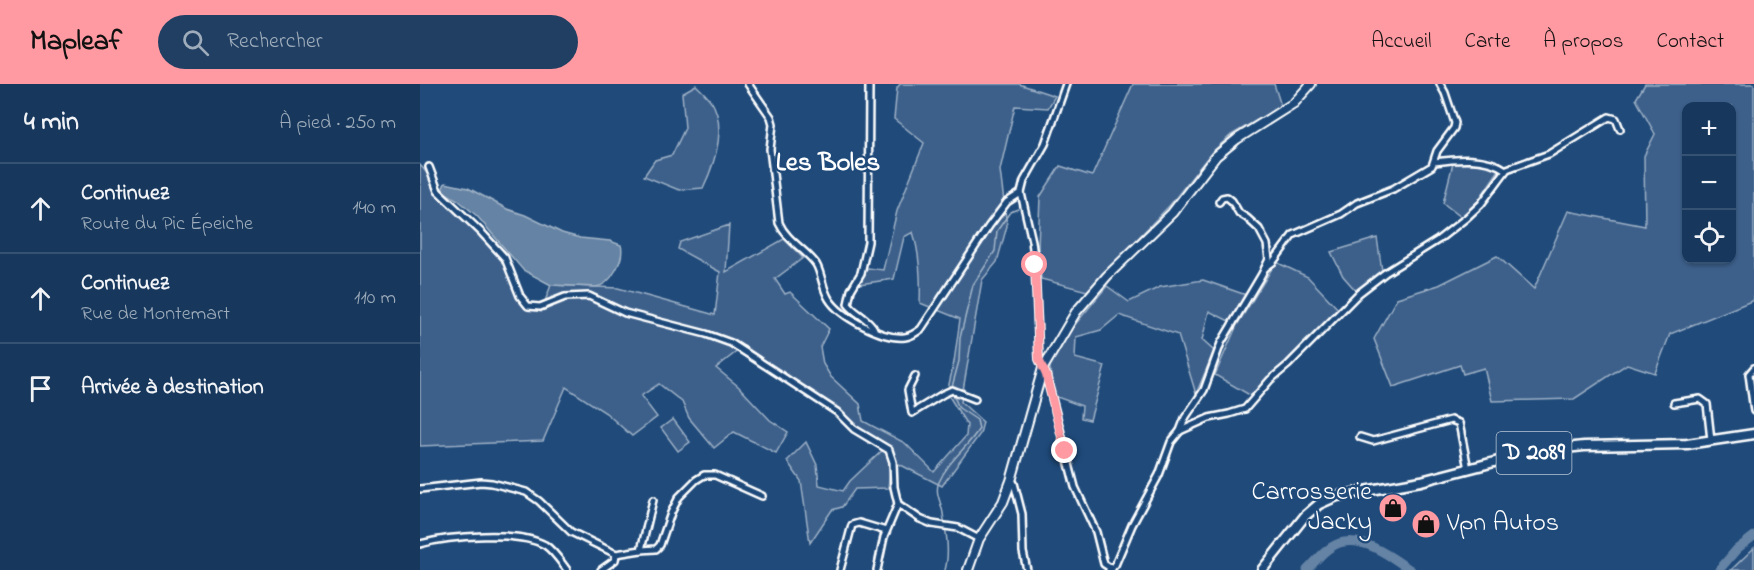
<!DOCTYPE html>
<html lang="fr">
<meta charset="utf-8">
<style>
body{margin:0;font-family:"Indie Flower",sans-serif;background:#203f62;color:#f1f3f6}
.controls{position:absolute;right:18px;top:18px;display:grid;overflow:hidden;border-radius:12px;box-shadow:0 2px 4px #0004}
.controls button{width:54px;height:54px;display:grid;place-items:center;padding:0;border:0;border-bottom:2px solid #365272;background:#17385c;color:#f1f3f6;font:30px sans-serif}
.stop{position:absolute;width:18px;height:18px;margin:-14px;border:4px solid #ff9aa2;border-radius:50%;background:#fff}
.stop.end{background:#ff9aa2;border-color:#fff;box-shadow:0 2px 6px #0008}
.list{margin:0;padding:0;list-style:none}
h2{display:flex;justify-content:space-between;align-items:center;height:78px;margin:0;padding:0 24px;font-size:26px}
h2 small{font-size:20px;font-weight:400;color:#9eacbb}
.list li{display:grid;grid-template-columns:39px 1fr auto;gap:18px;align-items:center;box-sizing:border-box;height:90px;padding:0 24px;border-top:2px solid #365272}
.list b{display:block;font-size:22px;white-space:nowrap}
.list p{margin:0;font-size:20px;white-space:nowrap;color:#9eacbb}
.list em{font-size:20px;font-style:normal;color:#9eacbb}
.icon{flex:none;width:33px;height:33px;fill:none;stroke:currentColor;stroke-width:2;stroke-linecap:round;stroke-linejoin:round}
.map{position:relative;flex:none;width:1334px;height:486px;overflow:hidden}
header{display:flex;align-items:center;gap:36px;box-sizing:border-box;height:84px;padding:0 30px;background:#ff9aa2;color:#111}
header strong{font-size:28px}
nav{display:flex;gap:33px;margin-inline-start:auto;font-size:21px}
.search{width:420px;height:54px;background:#203f62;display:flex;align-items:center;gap:15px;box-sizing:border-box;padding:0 21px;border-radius:33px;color:#9eacbb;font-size:22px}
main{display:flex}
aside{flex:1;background:#17385c}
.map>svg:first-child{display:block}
.green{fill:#3c618b;stroke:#9eb0c5;stroke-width:1.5;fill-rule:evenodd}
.water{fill:#6583a4;stroke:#a3b5c8;stroke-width:1.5}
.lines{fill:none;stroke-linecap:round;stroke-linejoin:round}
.stream{stroke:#a3b5c8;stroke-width:1.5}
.river{stroke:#6583a4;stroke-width:9}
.minor-casing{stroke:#fff;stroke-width:10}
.secondary-casing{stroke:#fff;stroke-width:12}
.primary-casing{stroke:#fff;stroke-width:13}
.minor{stroke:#1f4a7a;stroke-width:5}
.secondary{stroke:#1f4a7a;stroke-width:8}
.primary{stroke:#1f4a7a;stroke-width:8}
.route{stroke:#ff9aa2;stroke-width:8}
.labels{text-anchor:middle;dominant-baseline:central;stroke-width:4.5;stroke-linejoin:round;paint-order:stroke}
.shield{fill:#1f4a7a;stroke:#bcc9d7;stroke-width:1.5}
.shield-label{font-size:24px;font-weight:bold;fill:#fff}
.poi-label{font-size:26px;fill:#fff;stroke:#1f4a7a;text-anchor:end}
.neighbourhood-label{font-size:27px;font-weight:bold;fill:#fff;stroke:#1f4a7a}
</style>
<header>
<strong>Mapleaf</strong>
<div class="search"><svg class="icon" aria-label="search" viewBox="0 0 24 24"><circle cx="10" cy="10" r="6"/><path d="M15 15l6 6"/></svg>Rechercher</div>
<nav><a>Accueil</a><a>Carte</a><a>À propos</a><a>Contact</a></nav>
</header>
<main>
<aside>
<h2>4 min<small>À pied · 250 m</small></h2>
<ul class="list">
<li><svg class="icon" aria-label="ahead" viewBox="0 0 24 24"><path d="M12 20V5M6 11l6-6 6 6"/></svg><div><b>Continuez</b><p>Route du Pic Épeiche</p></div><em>140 m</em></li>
<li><svg class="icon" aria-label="ahead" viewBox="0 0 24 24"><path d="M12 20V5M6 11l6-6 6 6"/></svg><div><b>Continuez</b><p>Rue de Montemart</p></div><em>110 m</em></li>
<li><svg class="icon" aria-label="arrive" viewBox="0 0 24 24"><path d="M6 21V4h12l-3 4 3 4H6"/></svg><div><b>Arrivée à destination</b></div></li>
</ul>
</aside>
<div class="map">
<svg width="1334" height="486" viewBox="0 0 1334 486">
<rect width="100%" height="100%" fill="#1f4a7a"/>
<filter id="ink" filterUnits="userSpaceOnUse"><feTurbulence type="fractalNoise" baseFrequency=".0167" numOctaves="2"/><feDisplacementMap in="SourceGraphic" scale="12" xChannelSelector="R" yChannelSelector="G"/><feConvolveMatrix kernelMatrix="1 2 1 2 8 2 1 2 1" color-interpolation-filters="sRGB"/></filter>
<g filter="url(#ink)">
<g class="green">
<path d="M480,0h119l36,12 -7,12 -33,-2 -15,64 7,56 -10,36 -15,18 -21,122 22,20 -3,12 -38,52 -51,-26 -3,28 -33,1 -13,18 -10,3 -22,33 -9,-62 -14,-20 19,-19 11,23 2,20 24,6 7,-10 37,-35 -31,-19 -14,-15 -98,-66 -28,22 22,18 32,34 18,12 -12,21 -42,-21 -20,16 -25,-30 -7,-16 -23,-18 -18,12 16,21 -25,19 -26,-23 -40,-26 -23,54 -123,5v-281c12,12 19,29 30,42 16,19 47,36 58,59 10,21 7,39 33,46l10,-27 67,3 97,27 5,-43 -42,-23 2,-7 49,-17 -3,47 58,-33 19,19 -28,21 10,15 5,-2 39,37 -9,18 3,17 8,13 29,27 3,17 42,22 29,29 32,-36 1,-11 -20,-32 7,-31 6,-43 -40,-16c1,-24 0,-48 -7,-71l-9,5 -10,42 -35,5 9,-16 15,2 14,-59 27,-68 -30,-24 3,-31z"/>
<path d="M713,0h141l7,22 -50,29 -20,18 -41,52 -83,86 -46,-12 -3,-32 2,-50 20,-31 32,10z"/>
<path d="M1225,0h109v216l-84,34 -15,39 -28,-9 -53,35 -82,2 -8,-33 -21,6 -3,-9 -67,22 -19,-48 23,-41 42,-13 58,-29 37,33 34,-78 77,15 -1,-70 11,-22 -19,-35zM1266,22h46v154h-46z"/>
<path d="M276,1c6,6 15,14 18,21 12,26 0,59 -11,82l-24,2 -35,-14 11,-16 17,-5 13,-27 -3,-35z"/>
<path d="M1033,79l40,2 6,5 -21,31 -17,16 -18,-14z"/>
<path d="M957,154l5,33 -12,8 -13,13 -14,-16 -12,-24z"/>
<path d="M856,178l32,15 31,33 -70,68 -16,19 -38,-22 22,-50z"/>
<path d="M783,196l43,15 -17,26 -20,-10 -7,29 12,11 -18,43 -18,-59 -59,-20 -18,15 -25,7 -1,21 30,8 -15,54 -9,-2 1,-12 -28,-10 -5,-34 24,-35 34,-41 22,16 31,-15z"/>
<path d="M253,335l17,23 -12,9 -17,-23z"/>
<path d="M1334,464v22h-23z"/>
</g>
<path class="water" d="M25,99l23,5 39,21 18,6 37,18 18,5 30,3 11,4c4,14 -10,40 -25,42l-45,-2 -28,-15 -46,-54 -19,-16 -14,-8 -2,-2z"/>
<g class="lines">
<g class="stream">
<path d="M532,303l7,-26 1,-23 13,-53 22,-34 2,-20 13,-19 8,-3"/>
<path d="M525,486c5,-17 1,-39 -2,-56 -1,-11 -9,-21 -4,-32 9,-21 28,-34 40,-53l-2,-9 -18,-12 -7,-16"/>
</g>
<g class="river">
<path d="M887,486c10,-10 22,-26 37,-28 23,-4 48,16 67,28"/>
<path d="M1299,486l18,-21 17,-13"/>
</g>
<g class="minor-casing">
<g id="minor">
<path d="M328,0l23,33 2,7 -3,25 9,74c8,18 26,26 37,41 6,10 6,24 13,35 11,18 55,41 76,38 7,-1 11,-4 16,-8l68,-103 18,-24 14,-9"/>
<path d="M449,0l-1,158 -7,31 -10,17 -3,14c7,10 21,14 26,25"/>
<path d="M646,0l-21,60 -21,37 -3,12 11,48 3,24 4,94 7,16 29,112 21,45 8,32 8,5"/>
<path d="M1014,78c23,-3 52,-6 72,8"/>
<path d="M9,83l9,24 44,42 23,25 15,38 8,10 12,1 25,-10 24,-1 36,17 81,21 25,9 106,69 17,17 35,21 4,12 1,25 4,17 22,15 12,5 26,4 21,11"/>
<path d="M845,184l8,-6 20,-27 48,-21 16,-11 36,-14 39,-23 5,-15 17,-23 1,-5 -10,-30 -5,-9"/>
<path d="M1334,284l-5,6 5,37"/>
<path d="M495,292l-7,14 4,23 31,-19 9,-4 23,9"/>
<path d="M1254,319l26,-4 7,5 4,36"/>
<path d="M760,347l5,-13 19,-28 17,-47 41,-69 7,-15 -2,-15 -8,-15 -12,-11 -8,-5 -7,-12 -5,-4 -5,1 -3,4"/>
<path d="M940,353l13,4 78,-21 8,3 9,46"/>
<path d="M591,397l3,2 8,31 1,38 4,18"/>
<path d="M0,405l61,-7 11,1 34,9 13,9 32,31 45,22 25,-4 12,-50"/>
<path d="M0,460c29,-8 99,-14 125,1 9,6 16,17 22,25"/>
<path d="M221,466l15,-1 4,-4 11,-32 8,-16 17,-17 8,-5h11l47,21"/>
<path d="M181,486l14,-10 1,-6"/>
<path d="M420,486l12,-45 7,-2 27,8"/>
<path d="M457,486l7,-33 14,-33"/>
<path d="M689,486l6,-5 17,-40 27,-50 12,-33 9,-11 29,-13 20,-4 16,-5 25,-29 18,-15 71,-72 26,-20 53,-33 28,-22 15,-14 26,-35 42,-15 60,-37 7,2 4,10"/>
</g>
</g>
<g class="secondary-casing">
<path id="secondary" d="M548,486l11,-31 24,-37 8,-21 32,-113 33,-56 31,-36 65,-63 44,-57 21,-17 57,-36 17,-19"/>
</g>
<g class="primary-casing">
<path id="primary" d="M842,486l43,-54 14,-12 18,-8 84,-15 89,-23 37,-8 37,-4 103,-2 67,-10"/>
</g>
<use href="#minor" class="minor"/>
<use href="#secondary" class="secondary"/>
<use href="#primary" class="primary"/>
</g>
</g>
<g class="lines" filter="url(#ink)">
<path class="route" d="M615,181l4,94 7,16 19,76"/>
</g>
<defs>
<g id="shop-disc" transform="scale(1.5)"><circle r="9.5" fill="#ff9aa2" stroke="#1f4a7a"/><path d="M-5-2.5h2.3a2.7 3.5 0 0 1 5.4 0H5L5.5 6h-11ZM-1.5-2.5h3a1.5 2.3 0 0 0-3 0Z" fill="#111"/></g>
</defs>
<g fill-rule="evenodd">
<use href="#shop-disc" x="973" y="424"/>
<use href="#shop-disc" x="1006" y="440"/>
</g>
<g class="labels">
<rect class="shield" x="1076.5" y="348" width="75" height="42" rx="4.5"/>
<g class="shield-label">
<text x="1114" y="369">D 2089</text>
</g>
<g class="poi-label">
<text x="952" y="409">Carrosserie<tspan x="952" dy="30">Jacky</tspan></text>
<text x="1027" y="440" text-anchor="start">Vpn Autos</text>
</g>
<g class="neighbourhood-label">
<text x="408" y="79">Les Boles</text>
</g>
</g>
</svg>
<div class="controls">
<button>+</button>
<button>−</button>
<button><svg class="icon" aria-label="locate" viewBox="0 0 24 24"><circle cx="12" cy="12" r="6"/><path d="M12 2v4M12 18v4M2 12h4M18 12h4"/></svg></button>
</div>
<div class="stop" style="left:615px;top:181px"></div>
<div class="stop end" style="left:645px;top:367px"></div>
</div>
</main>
